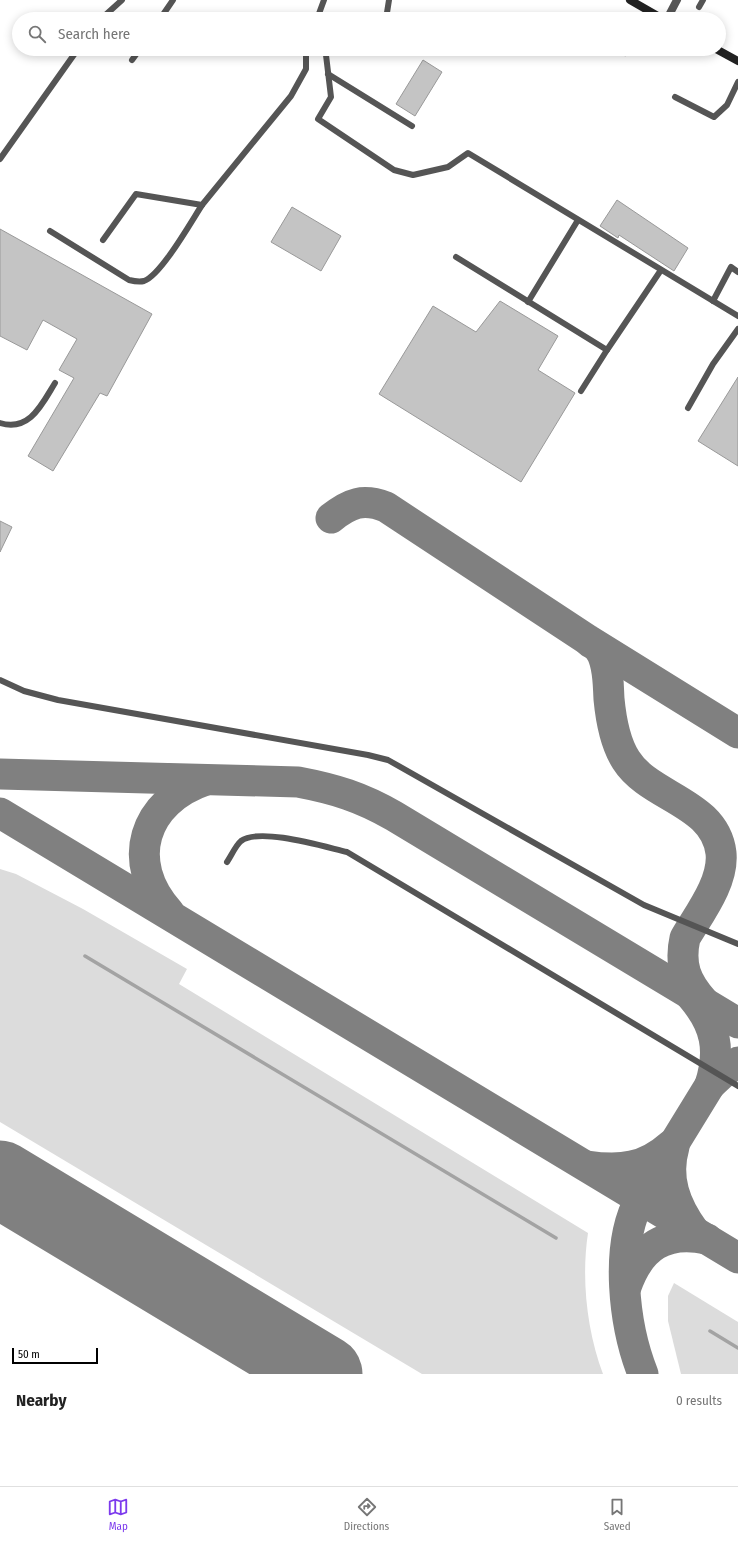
<!DOCTYPE html>
<style>
body{margin:0;font-family:"Fira Sans Condensed",sans-serif;background:#f6f6f6;color:#222}
.scale{position:absolute;left:12px;bottom:10px;width:86px;box-sizing:border-box;padding-left:4px;border:2px solid #000;border-top:0;font-size:11px;line-height:14px;white-space:nowrap;color:#000;-webkit-text-stroke:3px #fff;paint-order:stroke}
.list{margin:0;padding:0;list-style:none}
h2{display:flex;justify-content:space-between;align-items:center;height:52px;margin:0;padding:0 16px;font-size:17px}
h2 small{font-size:13px;font-weight:400;color:#767676}
.icon{flex:none;width:22px;height:22px;fill:none;stroke:currentColor;stroke-width:2;stroke-linecap:round;stroke-linejoin:round}
.map{position:relative;flex:none;width:738px;height:1374px;overflow:hidden}
.search{position:absolute;background:#fff;box-shadow:0 2px 10px #0003;left:12px;right:12px;top:12px;height:44px;display:flex;align-items:center;gap:10px;box-sizing:border-box;padding:0 14px;border-radius:22px;color:#767676;font-size:15px}
.sheet{height:112px;background:#fff}
nav{display:flex;justify-content:space-around;align-items:center;box-sizing:border-box;height:56px;border-top:1px solid #e0e0e0;background:#fff;font-size:11px;color:#767676}
nav a{display:grid;justify-items:center;gap:2px}
nav .on{color:#7c3aed}
.map>svg:first-child{display:block}
.green{fill:#dcdcdc}
.lines{fill:none;stroke-linecap:round;stroke-linejoin:round}
.stream{stroke:#a3a3a3;stroke-width:3.5}
.taxiway{stroke:#808080;stroke-width:31}
.runway{stroke:#808080;stroke-width:77}
.building{fill:#c4c4c4;stroke:#999}
.lane{stroke:#555;stroke-width:6}
.street{stroke:#555;stroke-width:8}
.secondary{stroke:#222;stroke-width:8}
</style>
<div class="map">
<svg width="738" height="1374" viewBox="0 0 738 1374">
<rect width="100%" height="100%" fill="#fff"/>
<g class="green">
<path d="M0,869l16,5 67,35 104,60 -8,15 409,249c-7,46 -1,98 15,141h-181l-422,-252z"/>
<path d="M674,1283l64,39v52h-57l-13,-53v-25z"/>
</g>
<g class="lines">
<g class="stream">
<path d="M85,956l471,282"/>
<path d="M710,1331l28,17"/>
</g>
<g class="taxiway">
<path d="M331,518c19,-15 32,-20 55,-11l202,133 150,93"/>
<path d="M590,642c3,2 7,4 9,7 10,13 9,35 10,50 2,21 6,44 17,61 24,38 89,42 95,93 3,29 -22,61 -36,85 -6,27 1,44 19,64"/>
<path d="M0,774l298,8c37,7 63,15 96,34l344,207"/>
<path d="M0,813l738,445"/>
<path d="M169,912c-45,-50 -26,-111 37,-132"/>
<path d="M692,997c24,28 29,53 18,88"/>
<path d="M674,1147c-9,31 1,58 20,84"/>
<path d="M587,1166c34,5 58,2 84,-21"/>
<path d="M626,1287c14,-40 39,-57 81,-48"/>
<path d="M643,1374c-19,-48 -29,-128 -3,-175l70,-114 14,-13 14,-10"/>
</g>
<path class="runway" d="M0,1179l324,195"/>
</g>
<g class="building">
<path d="M423,60l19,12 -27,44 -19,-12z"/>
<path d="M617,200l71,48 -14,23 -55,-36 -1,3 -18,-12z"/>
<path d="M292,207l49,29 -20,35 -50,-29z"/>
<path d="M0,229l152,85 -45,82 -7,-3 -47,78 -25,-15 46,-78 -15,-8 18,-31 -34,-19 -16,30 -27,-14z"/>
<path d="M500,301l58,35 -20,34 37,23 -54,89 -142,-88 54,-88 43,26z"/>
<path d="M738,377v89l-40,-25z"/>
<path d="M0,521l12,6 -12,25z"/>
</g>
<g class="lines">
<g class="lane">
<path d="M699,7l4,-7"/>
<path d="M101,19l21,-19"/>
<path d="M160,19l13,-19"/>
<path d="M317,19l7,-19"/>
<path d="M386,19l3,-19"/>
<path d="M643,19l4,-8"/>
<path d="M322,49l4,6 5,42 -13,22 76,51 19,5 35,-8 20,-14 270,163"/>
<path d="M625,53l2,-4"/>
<path d="M132,60l8,-11"/>
<path d="M328,74l84,52"/>
<path d="M675,97l39,20 13,-12 11,-23"/>
<path d="M0,159l78,-110"/>
<path d="M50,231l79,49c4,1 11,2 15,1 17,-6 47,-59 58,-76"/>
<path d="M103,240l33,-46 66,11 89,-109 15,-27v-20"/>
<path d="M456,257l151,93"/>
<path d="M713,301l18,-34 7,5"/>
<path d="M528,302l50,-82"/>
<path d="M581,391l26,-41 54,-80"/>
<path d="M688,408l25,-44 25,-35"/>
<path d="M0,423c30,9 42,-19 55,-40"/>
<path d="M0,680l24,11 34,9 310,55 20,5 256,145 94,39"/>
<path d="M227,862c4,-6 9,-17 14,-21 19,-14 84,6 106,11l391,234"/>
</g>
<path class="street" d="M667,19l10,-19"/>
<g class="secondary">
<path d="M630,0l33,19"/>
<path d="M716,49l22,12"/>
</g>
</g>
</svg>
<div class="scale">50 m</div>
<div class="search"><svg class="icon" aria-label="search" viewBox="0 0 24 24"><circle cx="10" cy="10" r="6"/><path d="M15 15l6 6"/></svg>Search here</div>
</div>
<section class="sheet">
<h2>Nearby<small>0 results</small></h2>
<ul class="list">
</ul>
</section>
<nav>
<a class="on"><svg class="icon" aria-label="map" viewBox="0 0 24 24"><path d="M3 6l6-2 6 2 6-2v14l-6 2-6-2-6 2zM9 4v14M15 6v14"/></svg>Map</a>
<a><svg class="icon" aria-label="directions" viewBox="0 0 24 24"><path d="M12 3l9 9-9 9-9-9zM9 14v-3h6M13 9l2 2-2 2"/></svg>Directions</a>
<a><svg class="icon" aria-label="saved" viewBox="0 0 24 24"><path d="M7 4h10v16l-5-4-5 4z"/></svg>Saved</a>
</nav>
